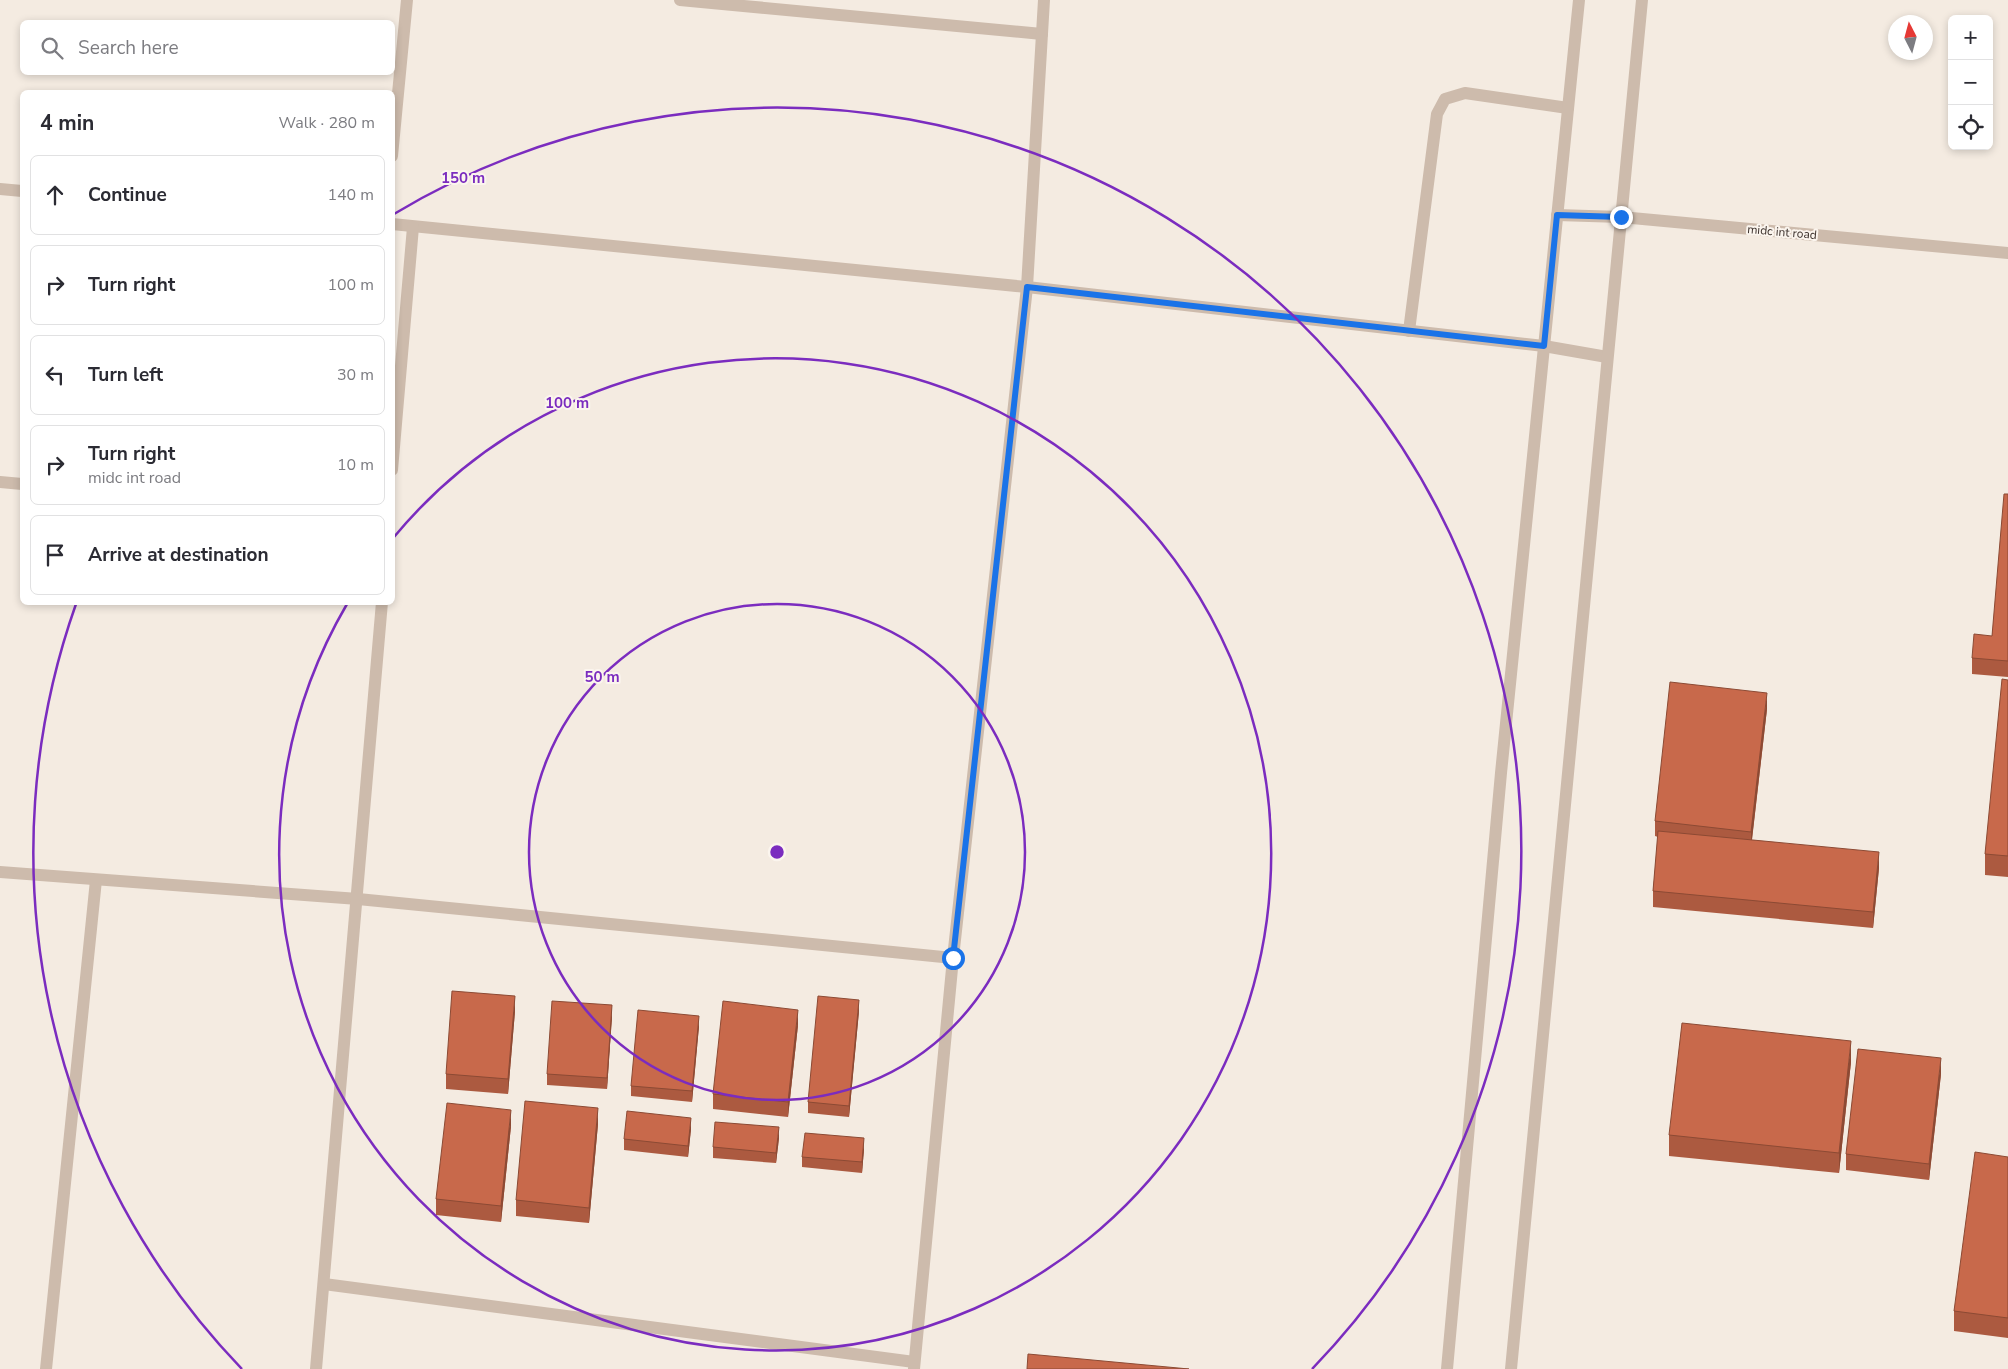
<!DOCTYPE html>
<meta charset="utf-8">
<style>
body{margin:0;font-family:"Nunito Sans",sans-serif;background:#f7f7f7;color:#2b2b33}
.controls{position:absolute;right:15px;top:15px;display:grid;overflow:hidden;border-radius:8px;box-shadow:0 2px 8px #0003}
.controls button{width:45px;height:45px;display:grid;place-items:center;padding:0;border:0;border-bottom:1px solid #e1e1e2;background:#fff;color:#2b2b33;font:25px sans-serif}
.compass{position:absolute;left:1888px;top:15px;width:45px;height:45px;border-radius:50%;background:#fff;box-shadow:0 2px 8px #0003;rotate:354deg}
.stop{position:absolute;width:15px;height:15px;margin:-11px;border:4px solid #1a73e8;border-radius:50%;background:#fff}
.stop.end{background:#1a73e8;border-color:#fff;box-shadow:0 1px 5px #0008}
.list{margin:0;padding:0;list-style:none}
h2{display:flex;justify-content:space-between;align-items:center;height:65px;margin:0;padding:0 20px;font-size:21px}
h2 small{font-size:16px;font-weight:400;color:#7c7c81}
.list li{display:grid;grid-template-columns:32px 1fr auto;gap:15px;align-items:center;box-sizing:border-box;height:80px;margin:0 10px 10px;padding:0 10px;border:1px solid #e1e1e2;border-radius:8px}
.list b{display:block;font-size:19px;white-space:nowrap}
.list p{margin:0;font-size:16px;white-space:nowrap;color:#7c7c81}
.list em{font-size:16px;font-style:normal;color:#7c7c81}
.icon{flex:none;width:28px;height:28px;fill:none;stroke:currentColor;stroke-width:2;stroke-linecap:round;stroke-linejoin:round}
.map{position:relative;flex:none;width:2008px;height:1369px;overflow:hidden}
.search{position:absolute;background:#fff;box-shadow:0 2px 8px #0003;left:20px;top:20px;width:375px;height:55px;display:flex;align-items:center;gap:12px;box-sizing:border-box;padding:0 18px;border-radius:8px;color:#7c7c81;font-size:19px}
.panel{position:absolute;background:#fff;box-shadow:0 2px 8px #0003;left:20px;top:90px;width:375px;height:515px;border-radius:8px}
.map>svg:first-child{display:block}
.lines{fill:none;stroke-linecap:round;stroke-linejoin:round}
.service{stroke:#cdbbac;stroke-width:12}
.tertiary{stroke:#cdbbac;stroke-width:12}
.wall{fill:#ac5a40}
.shaded-wall{fill:#8c4a34}
.building{fill:#c8694b;stroke:#8c4a34}
.route{stroke:#1a73e8;stroke-width:6}
.ring{fill:none;stroke:#7b2cbf;stroke-width:2.5}
.labels{text-anchor:middle;dominant-baseline:central;stroke-width:4;stroke-linejoin:round;paint-order:stroke}
.street-label{font-size:12px;fill:#3b302b;stroke:#fbf5ee}
.centre{fill:#7b2cbf;stroke:#fbf5ee;stroke-width:2.5}
.ring-label{font-size:15px;text-anchor:middle;font-weight:bold;fill:#7b2cbf;stroke:#fbf5ee;stroke-width:4;stroke-linejoin:round;paint-order:stroke}
</style>
<div class="map">
<svg width="2008" height="1369" viewBox="0 0 2008 1369">
<rect width="100%" height="100%" fill="#f4ebe1"/>
<g class="lines">
<g class="service">
<path d="M680,0l362,34"/>
<path d="M392,156l15,-156"/>
<path d="M0,189l22,2"/>
<path d="M1557,215l64,2 387,36"/>
<path d="M392,224l635,63 517,59 63,11"/>
<path d="M1409,331l28,-217 8,-15 20,-6 103,15"/>
<path d="M392,470l21,-243"/>
<path d="M0,482l22,2"/>
<path d="M0,872l358,27 595,59"/>
<path d="M324,1284l590,78"/>
<path d="M46,1369l50,-489"/>
<path d="M316,1369l66,-767"/>
<path d="M914,1369l39,-411 74,-671 17,-287"/>
</g>
<g class="tertiary">
<path d="M1447,1369l54,-596 78,-773"/>
<path d="M1511,1369l131,-1369"/>
</g>
</g>
<g class="wall">
<path d="M2008,494v183l-36,-3v-16l20,-22z"/>
<path d="M2008,680v197l-23,-2v-21z"/>
<path d="M1767,709l-15,131 127,28 -6,60 -220,-21v-16l5,-54 -3,-1v-15z"/>
<path d="M515,1011l-7,83 -62,-5v-15z"/>
<path d="M859,1011l-10,106 -41,-4v-11z"/>
<path d="M612,1016l-5,73 -60,-4v-11z"/>
<path d="M798,1025l-10,92 -75,-8v-15z"/>
<path d="M699,1026l-7,76 -61,-6v-10z"/>
<path d="M1851,1062l-12,111 -170,-17v-21z"/>
<path d="M1941,1074l-12,106 -83,-10v-16z"/>
<path d="M598,1124l-9,99 -73,-7v-16z"/>
<path d="M511,1126l-10,96 -65,-7v-16z"/>
<path d="M691,1129l-3,28 -64,-7v-11z"/>
<path d="M779,1138l-3,25 -63,-5v-11z"/>
<path d="M864,1149l-2,24 -60,-6v-10z"/>
<path d="M2008,1157v181l-54,-7v-20z"/>
</g>
<g class="shaded-wall">
<path d="M1767,693v16l-16,138v-15z"/>
<path d="M1879,852v16l-6,60v-16z"/>
<path d="M515,996v15l-7,83v-15z"/>
<path d="M859,1000v11l-10,106v-11z"/>
<path d="M612,1005v11l-5,73v-11z"/>
<path d="M798,1010v15l-10,92v-15z"/>
<path d="M699,1016v10l-7,76v-11z"/>
<path d="M1851,1041v21l-12,111v-20z"/>
<path d="M1941,1058v16l-12,106v-16z"/>
<path d="M598,1108v16l-9,99v-15z"/>
<path d="M511,1110v16l-10,96v-16z"/>
<path d="M691,1118v11l-3,28v-11z"/>
<path d="M779,1127v11l-3,25v-10z"/>
<path d="M864,1138v11l-2,24v-11z"/>
</g>
<g class="building">
<path d="M2004,494h4v167l-36,-3 2,-24 18,2z"/>
<path d="M2002,679l6,1v176l-23,-2z"/>
<path d="M1670,682l97,11 -16,139 -96,-11z"/>
<path d="M1658,831l221,21 -6,60 -220,-21z"/>
<path d="M452,991l63,5 -7,83 -62,-5z"/>
<path d="M818,996l41,4 -10,106 -41,-4z"/>
<path d="M552,1001l60,4 -5,73 -60,-4z"/>
<path d="M723,1001l75,9 -10,92 -75,-8z"/>
<path d="M638,1010l61,6 -7,75 -61,-5z"/>
<path d="M1682,1023l169,18 -12,112 -170,-18z"/>
<path d="M1858,1049l83,9 -12,106 -83,-10z"/>
<path d="M525,1101l73,7 -9,100 -73,-8z"/>
<path d="M447,1103l64,7 -10,96 -65,-7z"/>
<path d="M627,1111l64,7 -3,28 -64,-7z"/>
<path d="M715,1122l64,5 -3,26 -63,-6z"/>
<path d="M805,1133l59,5 -2,24 -60,-5z"/>
<path d="M1975,1152l33,5v161l-54,-7z"/>
<path d="M1028,1354l161,15h-162z"/>
</g>
<g class="lines">
<path class="route" d="M953,958l74,-671 517,59 13,-131 64,2"/>
</g>
<g class="ring">
<circle cx="777" cy="852" r="248"/>
<path d="M394 537A496 496 0 1 1 347 604"/>
<path d="M242 1369A744 744 0 0 1 76 604M394 214A744 744 0 0 1 1312 1369"/>
</g>
<g class="labels">
<g class="street-label">
<text transform="translate(1782 232) rotate(5)">midc int road</text>
</g>
</g>
<circle cx="777" cy="852" r="8" class="centre"/>
<g class="ring-label">
<text x="463" y="183">150 m</text>
<text x="567" y="408">100 m</text>
<text x="602" y="682">50 m</text>
</g>
</svg>
<div class="controls">
<button>+</button>
<button>−</button>
<button><svg class="icon" aria-label="locate" viewBox="0 0 24 24"><circle cx="12" cy="12" r="6"/><path d="M12 2v4M12 18v4M2 12h4M18 12h4"/></svg></button>
</div>
<svg class="compass" viewBox="-18 -18 36 36"><path d="M0-13l5 13h-10z" fill="#e53935"/><path d="M0 13l5-13h-10z" fill="#7c7c81"/></svg>
<div class="stop" style="left:953px;top:958px"></div>
<div class="stop end" style="left:1621px;top:217px"></div>
<div class="search"><svg class="icon" aria-label="search" viewBox="0 0 24 24"><circle cx="10" cy="10" r="6"/><path d="M15 15l6 6"/></svg>Search here</div>
<section class="panel">
<h2>4 min<small>Walk · 280 m</small></h2>
<ul class="list">
<li><svg class="icon" aria-label="ahead" viewBox="0 0 24 24"><path d="M12 20V5M6 11l6-6 6 6"/></svg><div><b>Continue</b></div><em>140 m</em></li>
<li><svg class="icon" aria-label="right" viewBox="0 0 24 24"><path d="M7 20v-9h11M14 6l5 5-5 5"/></svg><div><b>Turn right</b></div><em>100 m</em></li>
<li><svg class="icon" aria-label="left" viewBox="0 0 24 24"><path d="M17 20v-9H6M10 6l-5 5 5 5"/></svg><div><b>Turn left</b></div><em>30 m</em></li>
<li><svg class="icon" aria-label="right" viewBox="0 0 24 24"><path d="M7 20v-9h11M14 6l5 5-5 5"/></svg><div><b>Turn right</b><p>midc int road</p></div><em>10 m</em></li>
<li><svg class="icon" aria-label="arrive" viewBox="0 0 24 24"><path d="M6 21V4h12l-3 4 3 4H6"/></svg><div><b>Arrive at destination</b></div></li>
</ul>
</section>
</div>
